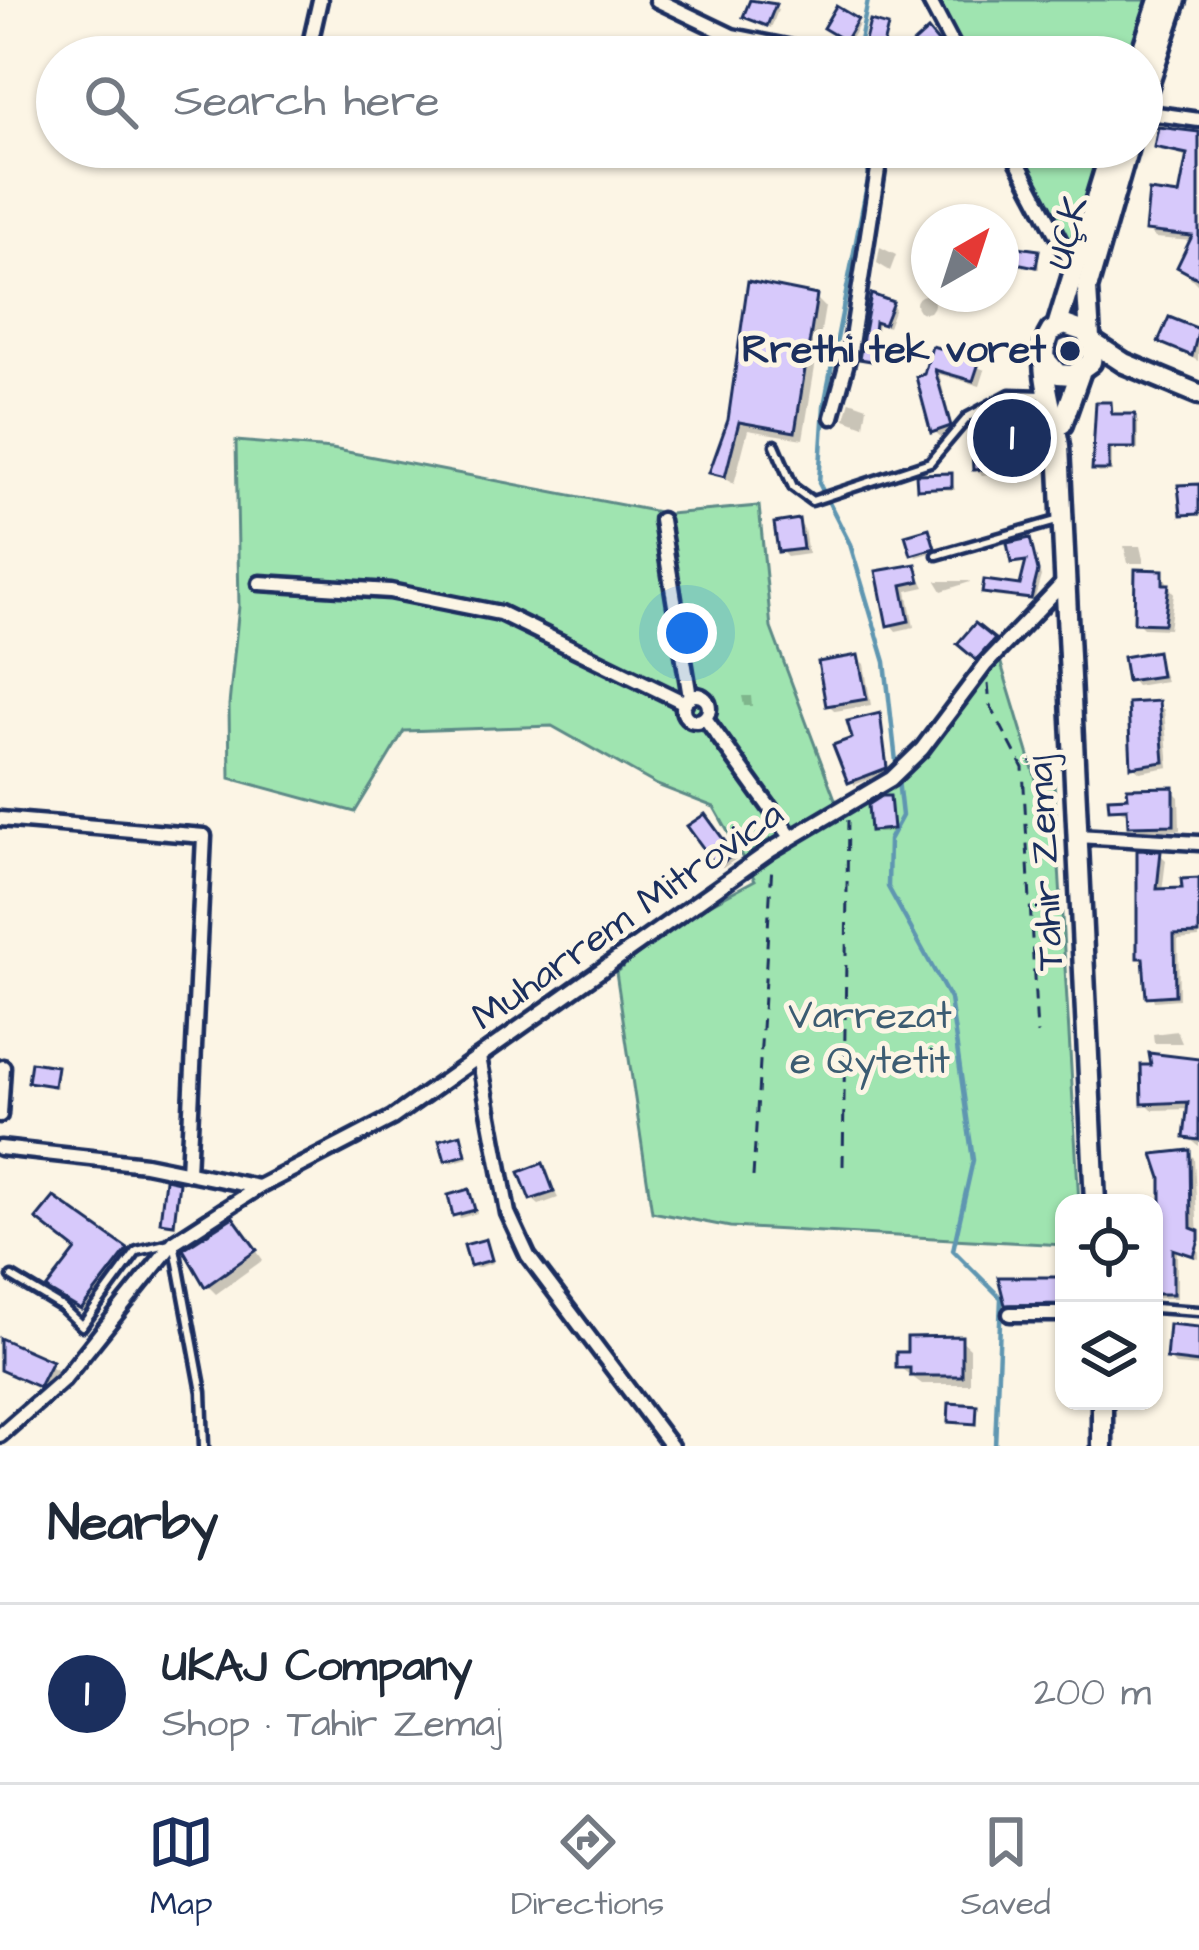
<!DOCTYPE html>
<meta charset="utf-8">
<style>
body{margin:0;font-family:"Architects Daughter",sans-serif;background:#f2f2f3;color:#1f2937}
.controls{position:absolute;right:36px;bottom:36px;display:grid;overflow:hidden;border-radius:24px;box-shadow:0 3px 9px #0004}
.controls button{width:108px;height:108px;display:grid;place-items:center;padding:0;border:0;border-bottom:3px solid #e0e1e3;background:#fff;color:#1f2937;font:60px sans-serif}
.compass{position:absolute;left:911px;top:204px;width:108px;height:108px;border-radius:50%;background:#fff;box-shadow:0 3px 9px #0004;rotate:39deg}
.you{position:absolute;left:687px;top:633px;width:42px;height:42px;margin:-30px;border:9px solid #fff;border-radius:50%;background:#1a73e8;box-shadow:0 0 0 18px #1a73e833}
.badge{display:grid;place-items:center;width:78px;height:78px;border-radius:50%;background:#1b2f5e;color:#fff;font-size:39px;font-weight:700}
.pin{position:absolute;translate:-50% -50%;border:6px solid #fff;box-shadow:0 3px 12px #0006}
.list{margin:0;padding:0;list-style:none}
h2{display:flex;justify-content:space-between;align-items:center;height:156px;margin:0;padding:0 48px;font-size:51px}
h2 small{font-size:39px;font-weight:400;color:#747a83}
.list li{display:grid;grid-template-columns:78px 1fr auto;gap:36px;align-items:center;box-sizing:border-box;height:180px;padding:0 48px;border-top:3px solid #e0e1e3}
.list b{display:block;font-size:45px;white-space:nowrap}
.list p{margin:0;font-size:39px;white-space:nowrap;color:#747a83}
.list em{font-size:39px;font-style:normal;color:#747a83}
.icon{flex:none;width:66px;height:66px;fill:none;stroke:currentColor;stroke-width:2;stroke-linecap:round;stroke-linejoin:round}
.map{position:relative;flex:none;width:1199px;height:1446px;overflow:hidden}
.search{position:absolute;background:#fff;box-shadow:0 3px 9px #0004;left:36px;right:36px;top:36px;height:132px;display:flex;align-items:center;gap:30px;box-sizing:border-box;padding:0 42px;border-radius:66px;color:#747a83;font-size:45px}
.sheet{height:336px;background:#fff}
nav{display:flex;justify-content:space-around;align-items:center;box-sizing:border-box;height:168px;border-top:3px solid #e0e1e3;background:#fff;font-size:33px;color:#747a83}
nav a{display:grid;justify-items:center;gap:6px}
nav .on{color:#1b2f5e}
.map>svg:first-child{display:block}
.green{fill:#9fe4b0;stroke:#5d8a87;stroke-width:3}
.shadow{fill:#0003}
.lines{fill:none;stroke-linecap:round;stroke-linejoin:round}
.stream{stroke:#5e96b1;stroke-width:4.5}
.building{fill:#d7c9fb;stroke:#1b2f5e;stroke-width:3}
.lane-casing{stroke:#1b2f5e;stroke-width:15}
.street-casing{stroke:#1b2f5e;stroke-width:21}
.secondary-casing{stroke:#1b2f5e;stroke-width:27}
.path{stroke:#1b2f5e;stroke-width:3;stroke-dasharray:12 9;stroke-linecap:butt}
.lane{stroke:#fcf5e5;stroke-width:6}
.street{stroke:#fcf5e5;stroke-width:12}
.secondary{stroke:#fcf5e5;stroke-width:18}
.poi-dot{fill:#1b2f5e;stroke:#fcf5e5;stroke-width:4.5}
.labels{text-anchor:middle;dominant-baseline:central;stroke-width:10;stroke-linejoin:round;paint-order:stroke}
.street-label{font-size:39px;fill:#1b2f5e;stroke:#fcf5e5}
.poi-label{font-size:39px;font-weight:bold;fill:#1b2f5e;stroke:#fcf5e5;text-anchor:end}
.park-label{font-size:39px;fill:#3c5c72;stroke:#fcf5e5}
</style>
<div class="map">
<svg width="1199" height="1446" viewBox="0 0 1199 1446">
<rect width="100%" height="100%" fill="#fcf5e5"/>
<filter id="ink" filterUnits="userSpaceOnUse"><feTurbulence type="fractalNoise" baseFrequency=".00833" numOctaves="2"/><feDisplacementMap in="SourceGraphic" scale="24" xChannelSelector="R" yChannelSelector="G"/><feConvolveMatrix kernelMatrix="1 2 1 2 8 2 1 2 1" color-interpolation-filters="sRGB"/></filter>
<g filter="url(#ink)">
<g class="green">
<path d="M937,0h211l-18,57h-162z"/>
<path d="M1017,147h85l-31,99z"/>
<path d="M236,441l96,8 337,65 90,-8 12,122 70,187 96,-72 62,-86 37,122 18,3 25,421h-15v42l-334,-18 -78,-15 -36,-240 70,-55 69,-37 -41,-73 -57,-22 -105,-59 -148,5 -49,81 -125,-34 -1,-73 10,-99z"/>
</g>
<g class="shadow">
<path d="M753,0l25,10 -7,18 -24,-12z"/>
<path d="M856,21l3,4 -10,17 -18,-11z"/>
<path d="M887,28l-3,29 -14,-1 -4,-4z"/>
<path d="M1199,136v150l-19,-19 13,-26 -38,-3 -7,-8 33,-32 8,-40 -32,-12z"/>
<path d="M880,247l16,8 -6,16 -13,-8z"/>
<path d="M1038,253l1,16 -20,-4 -2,9 -13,-6z"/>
<path d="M751,284l65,14 9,9 -22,132 -55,-9 -14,54 -22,-12 9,-13z"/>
<circle cx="925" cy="304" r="9"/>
<path d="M874,298l21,10 -7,19 -10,-4 -5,40 -11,-5z"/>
<path d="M1171,321l28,12 -1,28 -36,-19z"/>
<path d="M934,350l51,20 -5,16 -41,-12 15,60 -13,3 -7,-6 -7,-54z"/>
<path d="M850,401l17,6 -3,19 -19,-7z"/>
<path d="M1110,405l4,12 24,4v29h-26v22l-13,1 -4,-4z"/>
<path d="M1013,425l6,6 4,41 -41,3 -6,-6z"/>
<path d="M950,476l5,14 -35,-2z"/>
<path d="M798,522l6,7 4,25 -21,3 -6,-6z"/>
<path d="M928,532l9,19 -20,6 -3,-4z"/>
<path d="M1029,541l12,35 -7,25 -45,-5 -3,-4 36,-4 6,-24 -14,-2z"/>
<path d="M1124,546h16l4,17h-16z"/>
<path d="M915,567l10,20 -18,4 7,36 -18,4 -6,-7 -10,-50z"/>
<path d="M1162,573l12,21 -5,35 -26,-1 -6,-6z"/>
<path d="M936,581h33l1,1 -28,9z"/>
<path d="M975,627l21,18 -15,17 -20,-18z"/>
<path d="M1156,655l10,26 -30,5 -6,-7z"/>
<path d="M857,658l7,6 7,41 -36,6 -6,-6z"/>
<path d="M742,696h9l1,10h-8z"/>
<path d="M1158,704l6,6 5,57 -29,5 -7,-6z"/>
<path d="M879,716l11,56 -36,13 1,-45z"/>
<path d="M1172,790l7,7 1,33 -43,1 -6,-17 -19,-7z"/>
<path d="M889,799l6,33 -18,1 -4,-4z"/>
<path d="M708,821l28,38 -13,9 -4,-3z"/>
<path d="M1160,854l6,6 -4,32 23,-1 14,-10v57l-21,2 1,59 -25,2 -14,-44z"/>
<path d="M1177,1031l5,12h-28l-1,-9z"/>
<path d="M1199,1062v84l-12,-9 3,-28 -37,1 -8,-8 9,-34z"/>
<path d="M56,1069l1,19 -26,-7z"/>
<path d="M460,1137l8,21 -17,5 -4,-4z"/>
<path d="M1189,1153l5,5 5,101 -22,-7v46h-21l-2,-62 10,-1z"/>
<path d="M542,1166l16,32 -19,7 -7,-6z"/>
<path d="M177,1184l-1,42 -9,-1 -4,-4z"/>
<path d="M468,1192l9,21 -17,5 -4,-4z"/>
<path d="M55,1201l80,59 -44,57 -41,-29 29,-37z"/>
<path d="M241,1229l22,31 -47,34 -9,-9z"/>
<path d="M485,1242l8,21 -17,5 -4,-4z"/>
<path d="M1064,1280v30h-50l-6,-7z"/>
<path d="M1199,1330v37l-24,-2 -6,-7z"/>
<path d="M960,1339l10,9v36h-48l-23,-17z"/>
<path d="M0,1341l57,29 -12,22 -45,-21z"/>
<path d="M976,1408l2,18 -27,-5z"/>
</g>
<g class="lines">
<g class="stream">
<path d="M857,57l11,-57"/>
<path d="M864,147l5,28 -45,231 -5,77 31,61 35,118 17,154 -13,24 -1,47 62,112 23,161 -20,90 48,48 -6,148"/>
</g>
</g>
<g class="building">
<path d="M750,0l26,4 -9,22 -24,-9z"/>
<path d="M836,6l22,13 -13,22 -22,-13z"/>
<path d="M870,21l18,5 -8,31 -18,-4z"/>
<path d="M928,30l14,17 -11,10h-20l-6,-6z"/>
<path d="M1158,127l41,5v147l-22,-12 15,-31 -47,-5 4,-40 30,4 8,-41 -33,-7z"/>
<path d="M1004,245l35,5 -3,17 -20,-4 -2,9 -13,-2z"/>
<path d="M748,281l69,14 -22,137 -56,-10 -14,55 -16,-4 19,-53z"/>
<path d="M871,294l22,8 -9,23 -9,-3 -4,39 -12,-2z"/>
<path d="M1169,317l30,12 -7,27 -34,-14z"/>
<path d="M932,346l48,14 -7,21 -38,-11 16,56 -20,7 -15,-56 8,-3z"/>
<path d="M1096,402h15l1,12h23v34h-26v22h-17z"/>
<path d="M1014,422l5,44 -46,4 -2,-45z"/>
<path d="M952,473v14l-35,2 -1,-15z"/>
<path d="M1199,484v30l-18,1 -3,-30z"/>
<path d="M799,519l4,30 -25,3 -4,-29z"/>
<path d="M929,528l6,20 -24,7 -6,-20z"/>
<path d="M1030,538l8,33 -7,28 -49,-6 2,-13 36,5 6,-24 -15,2 -4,-20z"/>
<path d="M916,564l4,17 -18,4 7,36 -22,5 -11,-55z"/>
<path d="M1135,569l28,1v14h6l-5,40 -30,-1z"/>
<path d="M975,623l20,16 -19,21 -19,-16z"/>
<path d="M1157,651l4,25 -34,5 -4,-24z"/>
<path d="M858,655l9,44 -41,7 -8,-44z"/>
<path d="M1159,701l5,61 -33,5 -3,-64z"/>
<path d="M880,713l7,55 -39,15 -15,-38 19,-7 -5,-17z"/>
<path d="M1174,787v38l-46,1 -1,-18 -18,1 -1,-11 20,-1 -1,-9z"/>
<path d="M882,796h8l3,33 -23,2 -2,-26z"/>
<path d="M705,814l29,40 -17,13 -30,-41z"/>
<path d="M1137,850l24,1 -4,38 25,-1 -1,-9 18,-1v56l-25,1 1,60 -29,2 -3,-39h-6z"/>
<path d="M1149,1053l50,6v81l-15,-2 4,-36 -46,2 -1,-39h10z"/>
<path d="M31,1062l26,4 -3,20 -26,-4z"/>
<path d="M461,1134l5,21 -21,6 -6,-21z"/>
<path d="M1190,1150l1,78 8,3v9l-5,16 -21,-7v45h-19v-61h7v-55l-8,-24z"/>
<path d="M543,1163l11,29 -24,8 -11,-28z"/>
<path d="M165,1179l14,3 -5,42 -14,-2z"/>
<path d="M469,1189l6,21 -22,6 -5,-21z"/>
<path d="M54,1197l74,52 -47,61 -35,-21 30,-39 -40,-31z"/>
<path d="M233,1217l24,33 -52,37 -22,-38z"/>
<path d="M486,1239l6,21 -22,6 -6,-21z"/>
<path d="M998,1277h66v27l-59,1z"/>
<path d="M1169,1324l30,3v36l-33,-4z"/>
<path d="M962,1336v40h-52v-8h-14v-16h11v-15z"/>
<path d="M0,1338l52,23 -13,26 -39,-17z"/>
<path d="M949,1403l28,2 -1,19 -28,-2z"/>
</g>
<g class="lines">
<g class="lane-casing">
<g id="lane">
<path d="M775,445l18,42 19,14 118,-39 38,-45 42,-23 33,1"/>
<path d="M937,555l123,-35"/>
<path d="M12,1277l50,30 20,19 55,-75 37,-9 28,150 2,54"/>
<path d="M1154,1308l45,3"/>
</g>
</g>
<g class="street-casing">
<g id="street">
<path d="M657,0l75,36 106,21"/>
<path d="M929,0l30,57"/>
<path d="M307,57l13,-57"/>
<path d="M1142,112l57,8"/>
<path d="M1010,147l64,121"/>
<path d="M832,417l18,-66 29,-188 -7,-16"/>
<path d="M661,520l29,177"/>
<path d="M260,583l130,8 110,22 185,90"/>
<circle cx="696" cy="708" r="13"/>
<path d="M705,718l86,119"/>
<path d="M0,819l204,17 -16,337"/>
<path d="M1077,836l122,7"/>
<path d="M479,1057l29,156 20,43 143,190"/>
<path d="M0,1115l3,-48"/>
<path d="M0,1148l145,16 113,23"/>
<path d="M1010,1314h54"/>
<path d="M0,1435l64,-56 110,-137 85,-55 133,-69 379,-268 120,-71 31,-30 64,-85 80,-84"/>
</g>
</g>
<g class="secondary-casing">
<g id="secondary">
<path d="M1140,57l19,-57"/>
<path d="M1142,104l34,-104"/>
<path d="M1057,327l55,-180"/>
<path d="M1090,338l-3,-49 41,-142"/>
<path d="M1092,342l32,21 75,31"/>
<path d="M1044,358l14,16 15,1 18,-13 2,-16 -8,-14 -20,-7 -14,6c-18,26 4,84 8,115l36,757"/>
<path d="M1062,424l18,-51"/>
<path d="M1102,1401v45"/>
</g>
</g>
<g class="path">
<path d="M988,684l2,21 33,63 14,266"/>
<path d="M843,1166l5,-346"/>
<path d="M753,1177l19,-313"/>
</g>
<use href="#lane" class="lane"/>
<use href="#street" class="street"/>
<use href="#secondary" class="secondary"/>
</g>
</g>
<circle class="poi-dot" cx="1070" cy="351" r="12"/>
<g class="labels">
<g class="street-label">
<text transform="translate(1068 233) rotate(-76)">UÇK</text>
<text transform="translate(1046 863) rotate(-93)">Tahir Zemaj</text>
<text transform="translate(628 916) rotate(-35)">Muharrem Mitrovica</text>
</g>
<g class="poi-label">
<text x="1046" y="351">Rrethi tek voret</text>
</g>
<g class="park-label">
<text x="870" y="1017">Varrezat<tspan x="870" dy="45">e Qytetit</tspan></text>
</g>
</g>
</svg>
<div class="controls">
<button><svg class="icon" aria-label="locate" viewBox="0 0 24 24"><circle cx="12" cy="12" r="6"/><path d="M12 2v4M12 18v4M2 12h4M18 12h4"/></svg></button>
<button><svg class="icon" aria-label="layers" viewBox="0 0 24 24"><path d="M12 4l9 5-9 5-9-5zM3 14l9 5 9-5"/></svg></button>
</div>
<svg class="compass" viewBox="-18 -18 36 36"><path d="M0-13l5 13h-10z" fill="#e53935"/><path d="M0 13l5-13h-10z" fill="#747a83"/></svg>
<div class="you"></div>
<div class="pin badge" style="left:1012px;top:438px">1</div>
<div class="search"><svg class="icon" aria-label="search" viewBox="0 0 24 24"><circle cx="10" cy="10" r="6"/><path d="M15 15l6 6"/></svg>Search here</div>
</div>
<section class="sheet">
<h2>Nearby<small></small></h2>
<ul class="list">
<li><span class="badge">1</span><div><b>UKAJ Company</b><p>Shop · Tahir Zemaj</p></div><em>200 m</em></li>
</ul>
</section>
<nav>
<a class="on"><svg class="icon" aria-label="map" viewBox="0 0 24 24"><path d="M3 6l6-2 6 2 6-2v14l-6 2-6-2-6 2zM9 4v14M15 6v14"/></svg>Map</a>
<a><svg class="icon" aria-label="directions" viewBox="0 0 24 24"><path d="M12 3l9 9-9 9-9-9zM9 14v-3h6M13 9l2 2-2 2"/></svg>Directions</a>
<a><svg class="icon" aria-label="saved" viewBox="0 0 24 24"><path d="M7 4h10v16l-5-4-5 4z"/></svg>Saved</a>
</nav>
